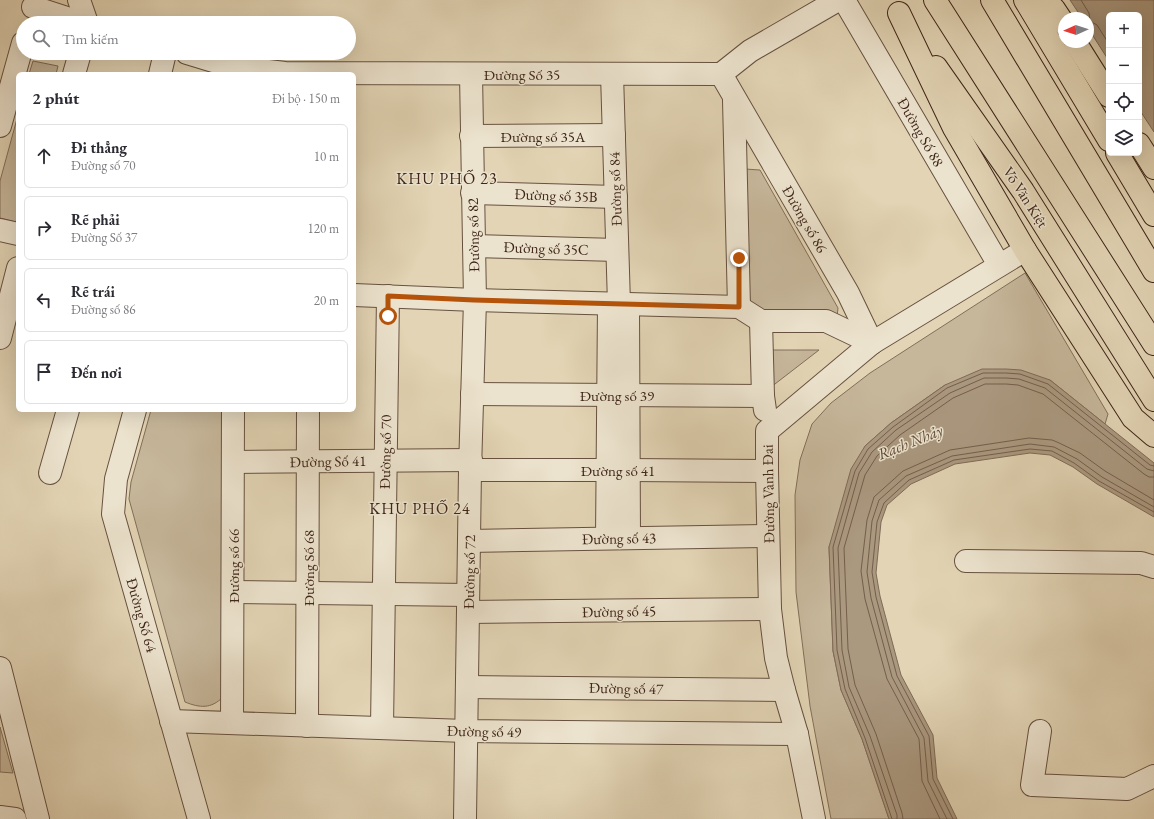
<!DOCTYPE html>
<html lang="vi">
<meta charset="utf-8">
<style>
body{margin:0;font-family:"EB Garamond",serif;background:#f2f2f3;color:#2b2b33}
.controls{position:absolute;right:12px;top:12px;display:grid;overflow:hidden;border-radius:6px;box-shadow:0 4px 16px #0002}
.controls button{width:36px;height:36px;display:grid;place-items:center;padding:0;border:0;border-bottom:1px solid #e1e1e2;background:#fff;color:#2b2b33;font:20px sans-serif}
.compass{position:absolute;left:1058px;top:12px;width:36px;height:36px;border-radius:50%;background:#fff;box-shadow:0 4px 16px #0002;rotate:267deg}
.stop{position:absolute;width:12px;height:12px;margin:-9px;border:3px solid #b45309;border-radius:50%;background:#fff}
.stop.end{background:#b45309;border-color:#fff;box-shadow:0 1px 4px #0008}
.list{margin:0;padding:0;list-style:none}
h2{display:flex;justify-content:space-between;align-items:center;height:52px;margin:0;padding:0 16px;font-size:17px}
h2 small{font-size:13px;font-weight:400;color:#7c7c81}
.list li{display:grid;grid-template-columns:26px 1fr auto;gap:12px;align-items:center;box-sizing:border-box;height:64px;margin:0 8px 8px;padding:0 8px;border:1px solid #e1e1e2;border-radius:6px}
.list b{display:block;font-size:15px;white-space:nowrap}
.list p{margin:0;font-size:13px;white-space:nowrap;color:#7c7c81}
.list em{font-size:13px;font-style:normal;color:#7c7c81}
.icon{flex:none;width:22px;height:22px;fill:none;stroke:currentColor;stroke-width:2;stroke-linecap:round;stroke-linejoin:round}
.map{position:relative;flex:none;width:1154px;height:819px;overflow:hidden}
.search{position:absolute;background:#fff;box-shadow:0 4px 16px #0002;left:16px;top:16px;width:340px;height:44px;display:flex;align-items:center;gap:10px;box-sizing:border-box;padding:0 14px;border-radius:22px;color:#7c7c81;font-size:15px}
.panel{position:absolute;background:#fff;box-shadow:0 4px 16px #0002;left:16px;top:72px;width:340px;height:340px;border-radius:6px}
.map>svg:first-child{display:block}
.green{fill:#c6b69a;stroke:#826e5a}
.water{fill:#aa987f;stroke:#7f6a56}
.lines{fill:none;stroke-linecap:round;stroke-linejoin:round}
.shore{stroke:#745e4c;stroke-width:1}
.minor-casing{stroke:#675140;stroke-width:24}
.major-casing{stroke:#3e2519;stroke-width:24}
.highway-casing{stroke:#3e2519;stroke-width:24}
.minor{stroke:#ece3ce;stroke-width:22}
.major{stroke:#e2d4b4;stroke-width:22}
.highway{stroke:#e2d4b4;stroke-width:22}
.route{stroke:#b45309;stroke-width:5}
.labels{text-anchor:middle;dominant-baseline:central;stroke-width:3;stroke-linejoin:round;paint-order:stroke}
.street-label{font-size:15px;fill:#3e2519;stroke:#ece3ce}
.neighbourhood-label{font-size:16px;letter-spacing:1px;fill:#3e2519;stroke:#ece3ce}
.water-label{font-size:16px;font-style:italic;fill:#5e4838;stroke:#ece3ce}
</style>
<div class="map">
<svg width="1154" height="819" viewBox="0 0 1154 819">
<rect width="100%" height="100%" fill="#e2d4b4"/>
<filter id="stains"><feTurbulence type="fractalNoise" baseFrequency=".005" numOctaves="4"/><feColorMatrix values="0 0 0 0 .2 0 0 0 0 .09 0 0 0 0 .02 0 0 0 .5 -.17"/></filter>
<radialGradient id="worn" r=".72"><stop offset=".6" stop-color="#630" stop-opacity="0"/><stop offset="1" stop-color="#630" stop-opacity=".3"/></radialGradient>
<g class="green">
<path d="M33,61l25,5 -2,8h-27z"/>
<path d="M18,115v98l-2,9 -16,-4v-37z"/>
<path d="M745,169l15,1 78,138 -1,9 -92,-8z"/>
<path d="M1025,273l83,141 -3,10 -55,-44 -105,5 -54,38 -26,23 -36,101 4,104 8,39 21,49 27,80h-58l-21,-113 -14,-114 -1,-97 5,-35 12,-36 19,-21 39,-30z"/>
<path d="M761,350h58l-57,44z"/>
<path d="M151,410h76l-4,287c-12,12 -23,11 -38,5l-56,-203 2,-17z"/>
<path d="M0,727l13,46 -13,-1z"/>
</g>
<g class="water">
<path d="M1070,0h84v132l-15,-23v-94h-30v46l-21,-33v-10h-6z"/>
<path d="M982,369h24l15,1 29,10 104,83v54l-57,-33 -24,-17 -23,-12 -20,-2 -75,11 -44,20 -24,21 -6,17 -5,51 4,23 21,79 32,60 4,43 20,41h-68l-27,-80 -21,-49 -8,-39 -4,-104 22,-78 14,-23 26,-23 54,-38z"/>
</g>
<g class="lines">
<g class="shore">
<path d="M1081,0l8,13 1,8 7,4 12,19"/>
<path d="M892,819l-27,-81 -20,-49 -8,-39 -4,-103 22,-76 13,-22 25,-22 54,-39 36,-15h23l14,1 28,10 102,81 4,1"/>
<path d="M897,819v-4l-27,-79 -21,-49 -7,-37 -4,-102 21,-75 13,-21 24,-22 54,-37 34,-15h22l13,1 26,9 102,81 7,2"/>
<path d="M903,819l-1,-6 -26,-79 -21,-49 -7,-36 -4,-101 21,-73 12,-19 23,-21 53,-37 32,-14h21l12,1 25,9 101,80 5,3h5"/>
<path d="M940,819l-18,-38 -3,-42 -32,-60 -22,-80 -4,-28 6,-51 7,-23 29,-26 47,-21 79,-12 23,2 5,2 23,11 25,18 49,29"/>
<path d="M947,819l-19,-38 -4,-43 -32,-61 -21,-79 -4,-26 5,-51 7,-21 27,-24 46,-20 78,-12 24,3 23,12 25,18 52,30"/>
<path d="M953,819l-20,-40 -4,-43 -32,-60 -21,-79 -4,-25 5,-50 7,-19 25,-23 45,-20 76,-11 22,2 22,12 25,18 55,31"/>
</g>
<g class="minor-casing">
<g id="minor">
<path d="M79,0l8,23"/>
<path d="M844,0l155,265"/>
<path d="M33,7l49,16"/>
<path d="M187,53l46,14 52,6 436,1 29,-23 88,-51"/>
<path d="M74,74l6,-21"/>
<path d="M160,74l5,-21"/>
<path d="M612,74l7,230"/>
<path d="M721,74l127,219 24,50"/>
<path d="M734,100l5,207"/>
<path d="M0,126l23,-83"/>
<path d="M471,136l143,-1"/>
<path d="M472,193l144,4"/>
<path d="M0,230l18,4"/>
<path d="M474,246l143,4"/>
<path d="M354,295l121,5 264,7 22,14h65l46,22"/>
<path d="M628,305l1,233"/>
<path d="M761,321l2,75 2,14"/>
<path d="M0,338l18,-70"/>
<path d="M472,394l291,2"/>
<path d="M135,410l-19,69 -3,35 86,305"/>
<path d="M233,462l238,-2"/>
<path d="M470,470h158l139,1"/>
<path d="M50,473l18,-63"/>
<path d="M607,538l2,-234"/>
<path d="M469,541l299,-5"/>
<path d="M966,561l175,2 13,4"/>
<path d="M233,592l235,3"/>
<path d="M468,612l302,-3"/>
<path d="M0,668l38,151"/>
<path d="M467,687l317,3"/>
<path d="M171,721l295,10 331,3"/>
<path d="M232,723l1,-313"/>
<path d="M307,726l1,-316"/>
<path d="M382,728l6,-432"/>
<path d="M1040,731l-8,54 95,4 27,-13"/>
<path d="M0,817l15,2"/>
<path d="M465,819l5,-349 5,-170 -4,-226"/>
<path d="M814,819l-17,-85 -13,-44 -8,-32 -6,-49 -3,-138v-40l105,-88 153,-93"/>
</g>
</g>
<g class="major-casing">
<g id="major">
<path d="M1025,0l84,140"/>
<path d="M1045,0l9,9 10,15"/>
<path d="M899,13l55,115 71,122 108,168 21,18"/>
<path d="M1075,42l34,54"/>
<path d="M936,67l87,124 131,209"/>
<path d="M1139,144l15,24"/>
<path d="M1117,153l37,62"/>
</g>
</g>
<g class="highway-casing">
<g id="highway">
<path d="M935,0l219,344"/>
<path d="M992,0l162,271"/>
</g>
</g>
<use href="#minor" class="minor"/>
<use href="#major" class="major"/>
<use href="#highway" class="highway"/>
</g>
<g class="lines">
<path class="route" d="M388,316v-20l86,4 265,7v-49"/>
</g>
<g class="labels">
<g class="street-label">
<text x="522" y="74">Đường Số 35</text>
<text transform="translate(921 132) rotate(60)">Đường Số 88</text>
<text x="543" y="136">Đường số 35A</text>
<text transform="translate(615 189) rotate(-92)">Đường số 84</text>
<text transform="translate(556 195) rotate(2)">Đường số 35B</text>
<text transform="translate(1026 197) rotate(57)">Võ Văn Kiệt</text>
<text transform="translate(805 219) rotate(60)">Đường số 86</text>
<text transform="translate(473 235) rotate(-91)">Đường số 82</text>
<text transform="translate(546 248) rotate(2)">Đường số 35C</text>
<text x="617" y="395">Đường số 39</text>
<text transform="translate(385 452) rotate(-89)">Đường số 70</text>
<text transform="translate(328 461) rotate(-1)">Đường Số 41</text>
<text x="618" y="470">Đường số 41</text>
<text transform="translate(768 494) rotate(-91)">Đường Vành Đai</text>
<text transform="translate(619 538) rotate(-1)">Đường số 43</text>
<text transform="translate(233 566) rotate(-90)">Đường số 66</text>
<text transform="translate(308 568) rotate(-90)">Đường Số 68</text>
<text transform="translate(469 572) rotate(-89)">Đường số 72</text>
<text transform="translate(619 611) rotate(-1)">Đường số 45</text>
<text transform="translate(142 615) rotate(74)">Đường Số 64</text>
<text transform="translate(626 688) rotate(1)">Đường số 47</text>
<text transform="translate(484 731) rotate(1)">Đường số 49</text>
</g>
<g class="neighbourhood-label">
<text x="447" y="178">KHU PHỐ 23</text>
<text x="420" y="508">KHU PHỐ 24</text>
</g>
<g class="water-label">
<text transform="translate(910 442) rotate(-22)">Rạch Nhảy</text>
</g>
</g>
<rect width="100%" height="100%" filter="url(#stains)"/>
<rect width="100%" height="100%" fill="url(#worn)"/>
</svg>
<div class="controls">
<button>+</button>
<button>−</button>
<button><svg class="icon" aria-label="locate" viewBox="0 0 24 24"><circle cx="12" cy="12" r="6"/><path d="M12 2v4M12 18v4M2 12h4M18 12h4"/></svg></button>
<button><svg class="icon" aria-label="layers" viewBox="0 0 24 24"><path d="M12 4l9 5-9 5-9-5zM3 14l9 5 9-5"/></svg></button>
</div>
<svg class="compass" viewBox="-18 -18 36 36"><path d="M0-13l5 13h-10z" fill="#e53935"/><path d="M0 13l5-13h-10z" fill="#7c7c81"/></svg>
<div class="stop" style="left:388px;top:316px"></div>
<div class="stop end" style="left:739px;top:258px"></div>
<div class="search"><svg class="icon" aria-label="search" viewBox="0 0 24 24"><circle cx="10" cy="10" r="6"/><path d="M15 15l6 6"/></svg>Tìm kiếm</div>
<section class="panel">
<h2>2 phút<small>Đi bộ · 150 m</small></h2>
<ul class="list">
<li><svg class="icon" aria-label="ahead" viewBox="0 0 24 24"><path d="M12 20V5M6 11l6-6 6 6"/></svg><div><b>Đi thẳng</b><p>Đường số 70</p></div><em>10 m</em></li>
<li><svg class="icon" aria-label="right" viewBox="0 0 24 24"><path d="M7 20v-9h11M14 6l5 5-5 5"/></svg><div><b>Rẽ phải</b><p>Đường Số 37</p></div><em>120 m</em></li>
<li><svg class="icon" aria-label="left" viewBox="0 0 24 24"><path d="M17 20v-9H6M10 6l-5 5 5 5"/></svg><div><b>Rẽ trái</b><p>Đường số 86</p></div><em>20 m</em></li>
<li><svg class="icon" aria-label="arrive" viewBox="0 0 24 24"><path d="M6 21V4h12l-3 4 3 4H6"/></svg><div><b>Đến nơi</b></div></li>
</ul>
</section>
</div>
